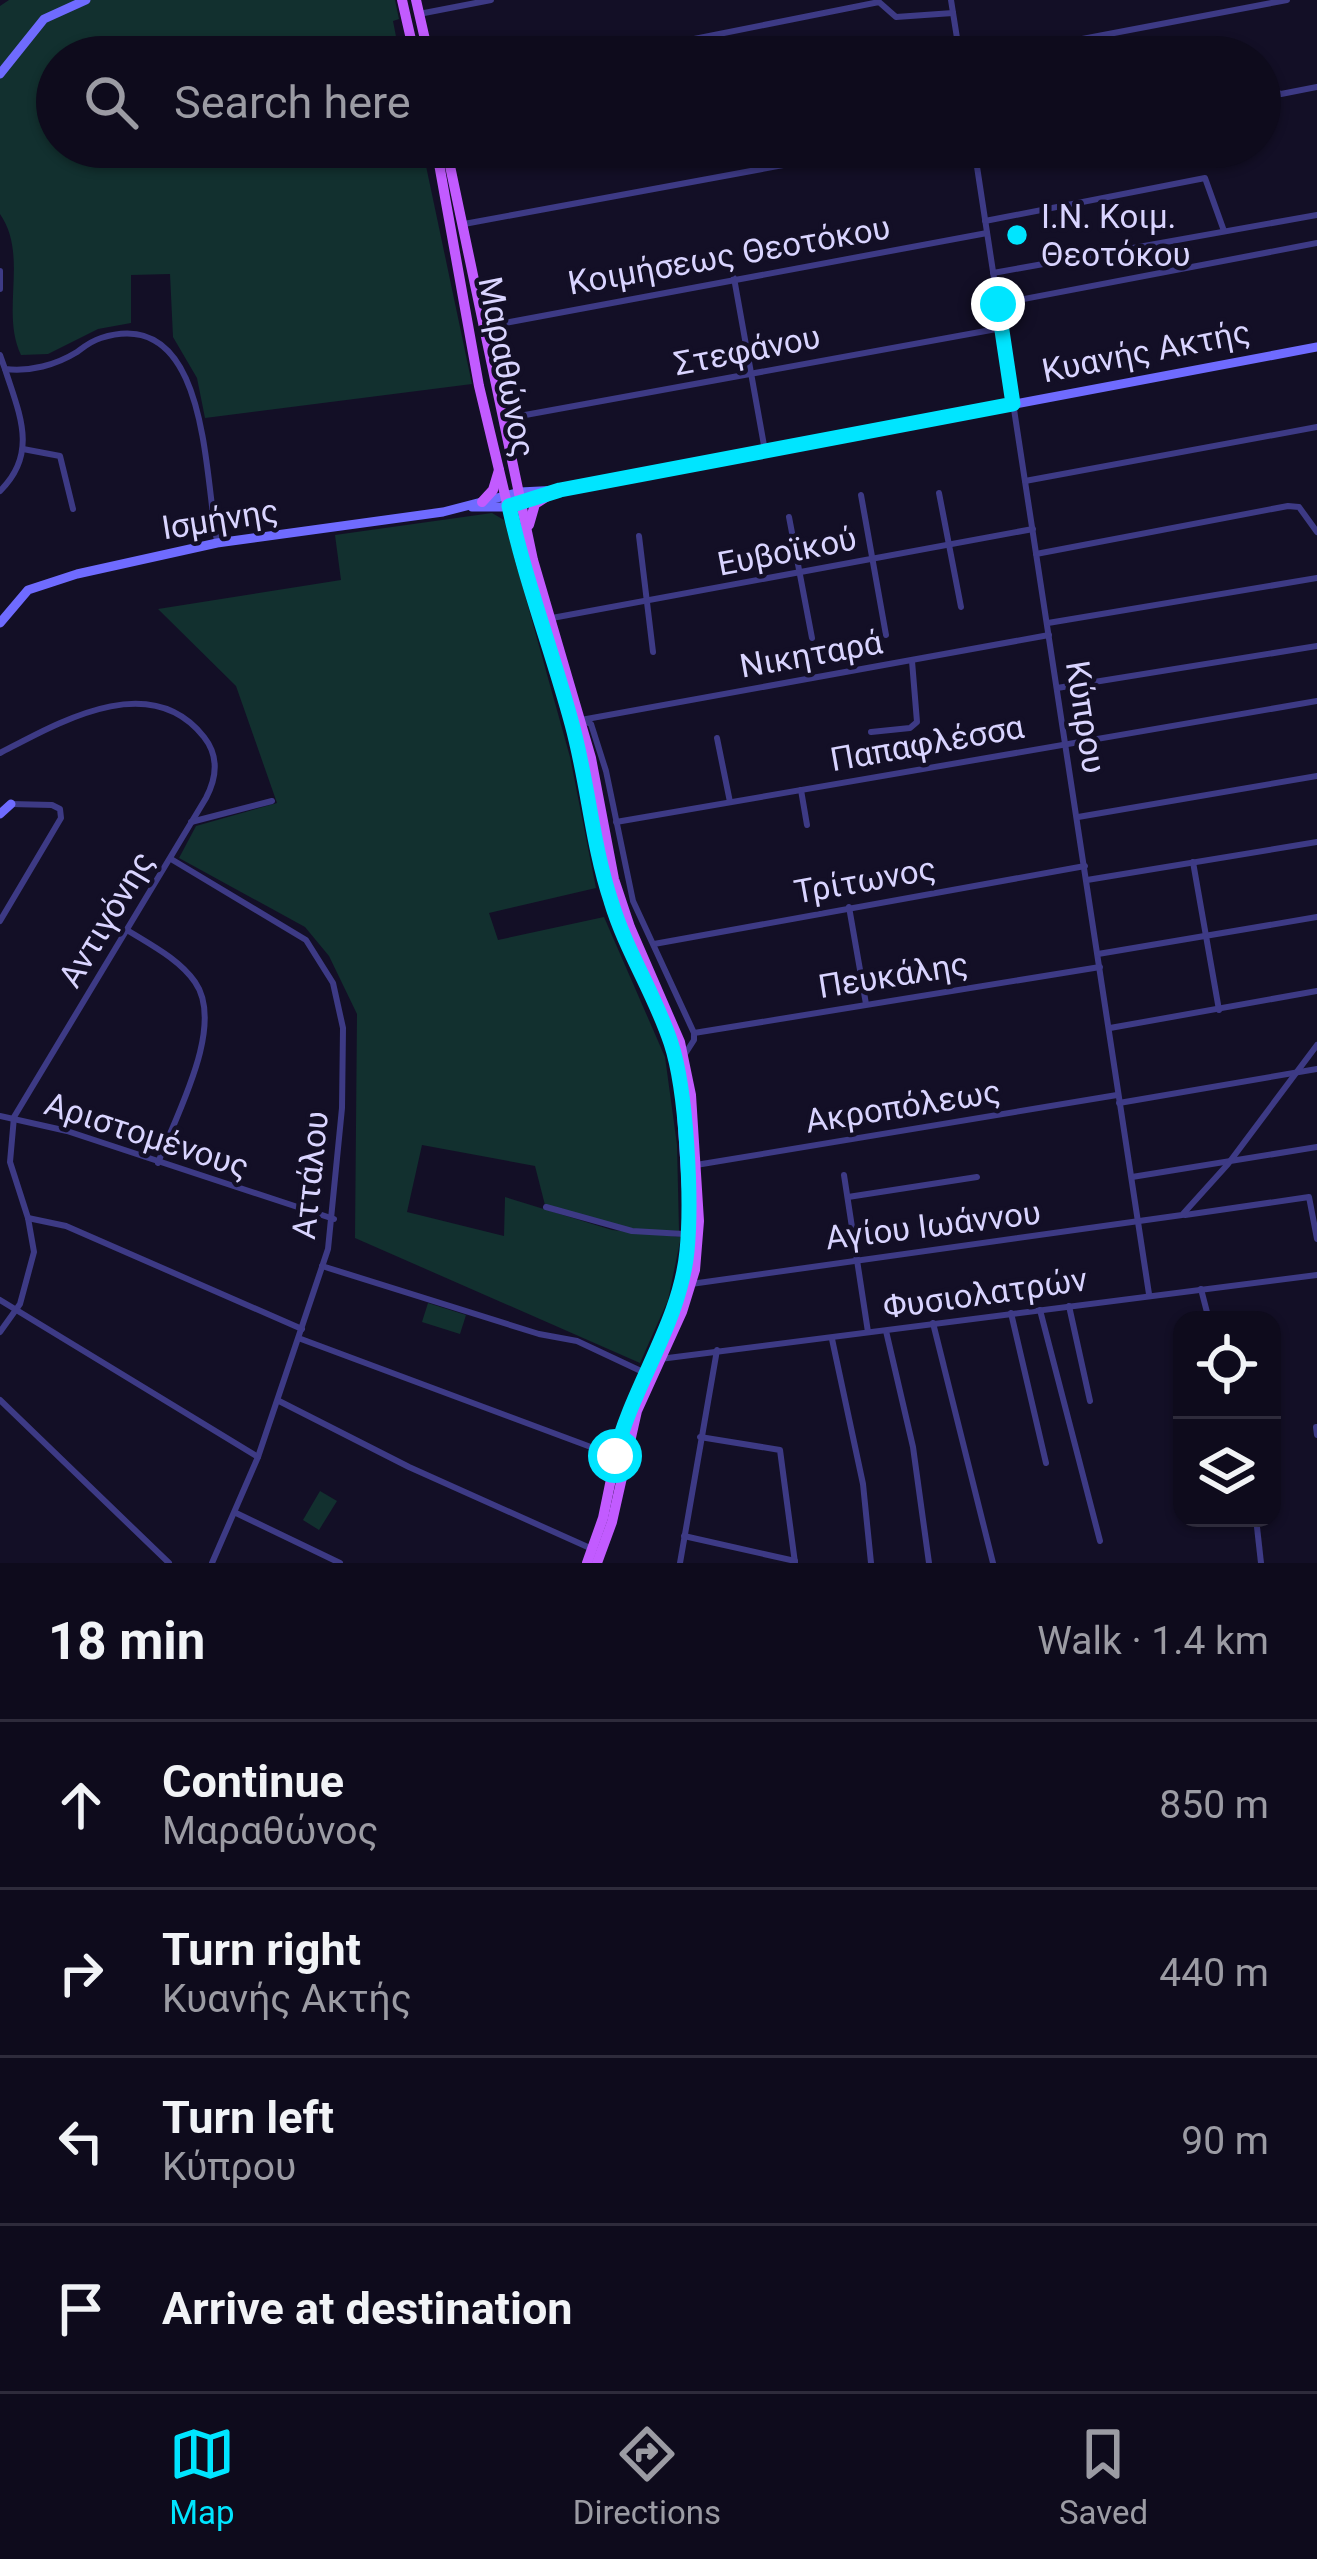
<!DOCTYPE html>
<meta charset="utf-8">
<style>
body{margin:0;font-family:Roboto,sans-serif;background:#1c1929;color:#f1f3f6}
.controls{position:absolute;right:36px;bottom:36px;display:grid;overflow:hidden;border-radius:24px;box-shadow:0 3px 9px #0004}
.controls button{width:108px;height:108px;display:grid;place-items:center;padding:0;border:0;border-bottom:3px solid #2e2b3b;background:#0e0b1c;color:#f1f3f6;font:60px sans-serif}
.stop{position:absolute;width:36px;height:36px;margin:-27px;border:9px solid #00e5ff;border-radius:50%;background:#fff}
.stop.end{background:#00e5ff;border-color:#fff;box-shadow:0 3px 12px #0008}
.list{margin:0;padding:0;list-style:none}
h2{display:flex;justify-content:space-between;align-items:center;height:156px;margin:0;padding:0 48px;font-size:51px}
h2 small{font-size:39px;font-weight:400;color:#9b9ba3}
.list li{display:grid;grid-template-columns:78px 1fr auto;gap:36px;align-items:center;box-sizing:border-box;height:168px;padding:0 48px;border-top:3px solid #2e2b3b}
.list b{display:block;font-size:45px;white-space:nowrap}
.list p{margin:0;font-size:39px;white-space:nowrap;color:#9b9ba3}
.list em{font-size:39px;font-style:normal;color:#9b9ba3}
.icon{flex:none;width:66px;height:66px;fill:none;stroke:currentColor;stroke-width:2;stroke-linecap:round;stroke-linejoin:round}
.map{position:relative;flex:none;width:1317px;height:1563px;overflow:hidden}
.search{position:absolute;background:#0e0b1c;box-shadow:0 3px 9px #0004;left:36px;right:36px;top:36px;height:132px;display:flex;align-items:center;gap:30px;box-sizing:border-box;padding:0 42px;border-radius:66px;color:#9b9ba3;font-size:45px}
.sheet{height:828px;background:#0e0b1c}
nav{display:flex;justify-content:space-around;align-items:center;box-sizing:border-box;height:168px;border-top:3px solid #2e2b3b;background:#0e0b1c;font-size:33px;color:#9b9ba3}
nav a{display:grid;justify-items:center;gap:6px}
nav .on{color:#00e5ff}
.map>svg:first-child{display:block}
.green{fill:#12302f}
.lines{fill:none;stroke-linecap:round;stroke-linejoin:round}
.street{stroke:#3d3a85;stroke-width:6}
.secondary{stroke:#6f6bff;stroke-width:9}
.primary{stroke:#c25bff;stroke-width:10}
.route{stroke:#00e5ff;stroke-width:15}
.poi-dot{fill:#00e5ff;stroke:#130f26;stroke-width:4.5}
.labels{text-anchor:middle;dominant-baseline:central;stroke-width:9;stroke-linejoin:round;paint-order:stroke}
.poi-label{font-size:33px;fill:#d9d4ff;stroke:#130f26;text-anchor:start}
.street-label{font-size:33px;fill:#d9d4ff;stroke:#130f26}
</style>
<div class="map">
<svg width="1317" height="1563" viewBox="0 0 1317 1563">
<rect width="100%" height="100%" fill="#130f26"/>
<g class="green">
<path d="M9,0h386l4,19 -6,2 7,36h-343v90h365l50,237 -267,34 -8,-40 -24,-41 -3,-63 -39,1v48l-33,6 -50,25 -27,1c-21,-43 8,-99 -21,-141v-208z"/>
<path d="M492,513l12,7 66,237 26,131 -107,25 9,27 106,-23 61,140 12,88 2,86 -48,-1 -86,-25 -10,-39 -113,-21 -15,67 97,24 1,-39 107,33 69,7 -13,63 -28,63 -285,-125 2,-224 -28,-58 -24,-29 -126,-69 17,-32 81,-23 -41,-117 -78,-77 183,-29 -6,-45z"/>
<path d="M428,1303l38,12 -6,19 -38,-12z"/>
<path d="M320,1491l17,10 -18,29 -16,-10z"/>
</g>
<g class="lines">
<g class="street">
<path d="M951,0l9,57"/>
<path d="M419,14l72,-14"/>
<path d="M578,57l91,-13 210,-42 17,15 57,-4"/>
<path d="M914,57l44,-9"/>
<path d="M988,57l299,-57"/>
<path d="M1260,86l21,8 36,-7"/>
<path d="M974,147l175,1147"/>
<path d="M974,152l31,-5"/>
<path d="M985,221l220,-43 19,53"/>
<path d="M464,224l417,-77"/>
<path d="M0,271v18"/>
<path d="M993,273l324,-58"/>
<path d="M734,278l31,173"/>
<path d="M998,304l319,-61"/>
<path d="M483,327l504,-94"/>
<path d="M0,355l5,14c25,3 51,-4 72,-17 8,-6 14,-11 24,-14 108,-34 103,138 116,203"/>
<path d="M503,419l499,-91"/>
<path d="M23,449l37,7 13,53"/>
<path d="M1025,481l292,-54"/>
<path d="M0,491c39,-38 19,-78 5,-122"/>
<path d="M939,493l22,114"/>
<path d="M861,495l25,140"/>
<path d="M789,517l23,121"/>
<path d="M639,536l14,116"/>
<path d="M1036,554l252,-48 11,1 18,25"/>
<path d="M552,618l481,-89"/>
<path d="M1048,623l269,-45"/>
<path d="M1057,688l260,-42"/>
<path d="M581,720l468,-85"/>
<path d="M584,721l7,3 15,47 27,130 61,132v7l-9,14"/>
<path d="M871,732l39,-4 7,-6 -5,-61"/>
<path d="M717,738l13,64"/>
<path d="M0,753c58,-30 150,-85 204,-16 15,19 13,40 2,61l-192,319 -4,45 18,56 6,34 -14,52 -20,28"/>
<path d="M801,790l6,35"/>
<path d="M1078,817l239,-41"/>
<path d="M191,822l81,-21"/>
<path d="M616,822l701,-121"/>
<path d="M171,859l135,81 27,43 10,45 -1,80 -14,141 -70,208 -46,106"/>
<path d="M1193,862l26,148"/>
<path d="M1087,880l230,-38"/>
<path d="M849,907l17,97"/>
<path d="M0,921l61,-103 -1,-9 -8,-4 -41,-1"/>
<path d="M127,930c24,15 52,29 68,52 31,44 -20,135 -37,181"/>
<path d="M654,944l431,-78"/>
<path d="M1098,954l219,-37"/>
<path d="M1110,1028l207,-37"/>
<path d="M694,1033l406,-66"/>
<path d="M1119,1103l198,-34"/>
<path d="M0,1116l67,15 267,88"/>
<path d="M696,1165l421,-70"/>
<path d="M844,1175l24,157"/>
<path d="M1132,1177l185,-30"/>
<path d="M848,1197l129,-20"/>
<path d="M546,1207l86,24 52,3"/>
<path d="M1185,1215l124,-18 8,42"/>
<path d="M28,1218l38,8 236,103"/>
<path d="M322,1266l217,68 38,7 66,31"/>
<path d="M691,1284l491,-69 46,-51 89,-119"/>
<path d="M1201,1289l8,31"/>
<path d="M0,1300l258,157"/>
<path d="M1069,1306l21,95"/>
<path d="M1040,1310l60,231"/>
<path d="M1011,1313l35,150"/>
<path d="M933,1323l60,240"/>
<path d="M886,1331l27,116 16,116"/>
<path d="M301,1339l314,117"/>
<path d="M832,1339l31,145 8,79"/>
<path d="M660,1359l657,-84"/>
<path d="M0,1400l169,163"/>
<path d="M279,1401l130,66 181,81"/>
<path d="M1316,1427l1,8"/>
<path d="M700,1437l80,13 15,113"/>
<path d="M236,1513l104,50"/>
<path d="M1256,1518l5,45"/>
<path d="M684,1536l111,25"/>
<path d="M680,1563l37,-213"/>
</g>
<g class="secondary">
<path d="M0,74l44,-55 42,-19"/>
<path d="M472,507h29l38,-8"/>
<path d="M0,623l28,-33 49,-16 140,-31 226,-31 77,-20 40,-2 757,-143"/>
<path d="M0,814l11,-10"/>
</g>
<g class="primary">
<path d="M402,0l13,57"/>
<path d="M416,0l13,57"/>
<path d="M436,147l43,239 42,176 50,159 38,177 63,147 9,51 7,108 -3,63 -12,41 -51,118 -19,92 -16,45"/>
<path d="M446,147l87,413 58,198 23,121 16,48 50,115 11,53 8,126 -4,49 -13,42 -45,99 -25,111 -15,41"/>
<path d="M482,502l11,-12 6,-20"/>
<path d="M529,525l6,-21 11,-7"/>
</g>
</g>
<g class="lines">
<path class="route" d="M615,1456c17,-70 65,-133 72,-205 5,-50 0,-160 -16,-208 -16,-49 -45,-92 -60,-142 -19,-57 -23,-119 -39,-177 -20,-74 -47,-144 -63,-218l51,-16 453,-86 -15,-100"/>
</g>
<circle class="poi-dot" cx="1017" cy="235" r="12"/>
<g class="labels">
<g class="poi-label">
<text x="1041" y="216">Ι.Ν. Κοιμ.<tspan x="1041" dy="38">Θεοτόκου</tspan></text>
</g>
<g class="street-label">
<text transform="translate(729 255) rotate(-10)">Κοιμήσεως Θεοτόκου</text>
<text transform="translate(747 350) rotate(-11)">Στεφάνου</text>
<text transform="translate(1146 351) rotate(-11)">Κυανής Ακτής</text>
<text transform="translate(507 367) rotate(79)">Μαραθώνος</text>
<text transform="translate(220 519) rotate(-9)">Ισμήνης</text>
<text transform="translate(787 551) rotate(-11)">Ευβοϊκού</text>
<text transform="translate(811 654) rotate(-10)">Νικηταρά</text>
<text transform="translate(1086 717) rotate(81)">Κύπρου</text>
<text transform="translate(927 743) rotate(-10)">Παπαφλέσσα</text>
<text transform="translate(865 880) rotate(-10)">Τρίτωνος</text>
<text transform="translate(106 919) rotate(-59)">Αντιγόνης</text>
<text transform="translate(893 975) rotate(-9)">Πευκάλης</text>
<text transform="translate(903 1106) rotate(-9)">Ακροπόλεως</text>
<text transform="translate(147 1135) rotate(18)">Αριστομένους</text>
<text transform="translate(310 1175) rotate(-84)">Αττάλου</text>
<text transform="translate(933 1225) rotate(-7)">Αγίου Ιωάννου</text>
<text transform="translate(985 1293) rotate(-8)">Φυσιολατρών</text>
</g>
</g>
</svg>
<div class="controls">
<button><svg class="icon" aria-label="locate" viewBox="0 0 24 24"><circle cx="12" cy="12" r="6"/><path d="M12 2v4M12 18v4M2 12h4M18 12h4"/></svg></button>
<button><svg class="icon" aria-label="layers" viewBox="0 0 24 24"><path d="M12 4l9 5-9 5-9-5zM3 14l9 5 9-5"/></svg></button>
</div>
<div class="stop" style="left:615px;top:1456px"></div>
<div class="stop end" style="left:998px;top:304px"></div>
<div class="search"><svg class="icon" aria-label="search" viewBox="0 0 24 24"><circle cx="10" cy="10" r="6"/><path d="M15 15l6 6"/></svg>Search here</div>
</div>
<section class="sheet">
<h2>18 min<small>Walk · 1.4 km</small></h2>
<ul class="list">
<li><svg class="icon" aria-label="ahead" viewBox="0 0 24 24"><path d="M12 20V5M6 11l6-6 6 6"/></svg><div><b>Continue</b><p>Μαραθώνος</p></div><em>850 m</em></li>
<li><svg class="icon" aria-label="right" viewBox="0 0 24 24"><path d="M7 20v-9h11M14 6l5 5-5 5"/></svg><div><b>Turn right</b><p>Κυανής Ακτής</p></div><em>440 m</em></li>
<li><svg class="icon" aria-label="left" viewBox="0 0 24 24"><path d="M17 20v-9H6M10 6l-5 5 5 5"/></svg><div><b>Turn left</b><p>Κύπρου</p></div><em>90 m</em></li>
<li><svg class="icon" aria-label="arrive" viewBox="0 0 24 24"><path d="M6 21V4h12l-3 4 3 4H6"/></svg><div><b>Arrive at destination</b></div></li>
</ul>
</section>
<nav>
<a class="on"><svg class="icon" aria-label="map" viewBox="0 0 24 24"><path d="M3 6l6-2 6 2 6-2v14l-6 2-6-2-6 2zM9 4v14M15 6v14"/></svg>Map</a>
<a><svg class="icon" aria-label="directions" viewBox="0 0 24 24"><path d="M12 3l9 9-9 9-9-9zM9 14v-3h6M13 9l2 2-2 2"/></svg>Directions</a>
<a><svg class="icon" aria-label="saved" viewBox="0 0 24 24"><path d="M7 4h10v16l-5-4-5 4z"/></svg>Saved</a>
</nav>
